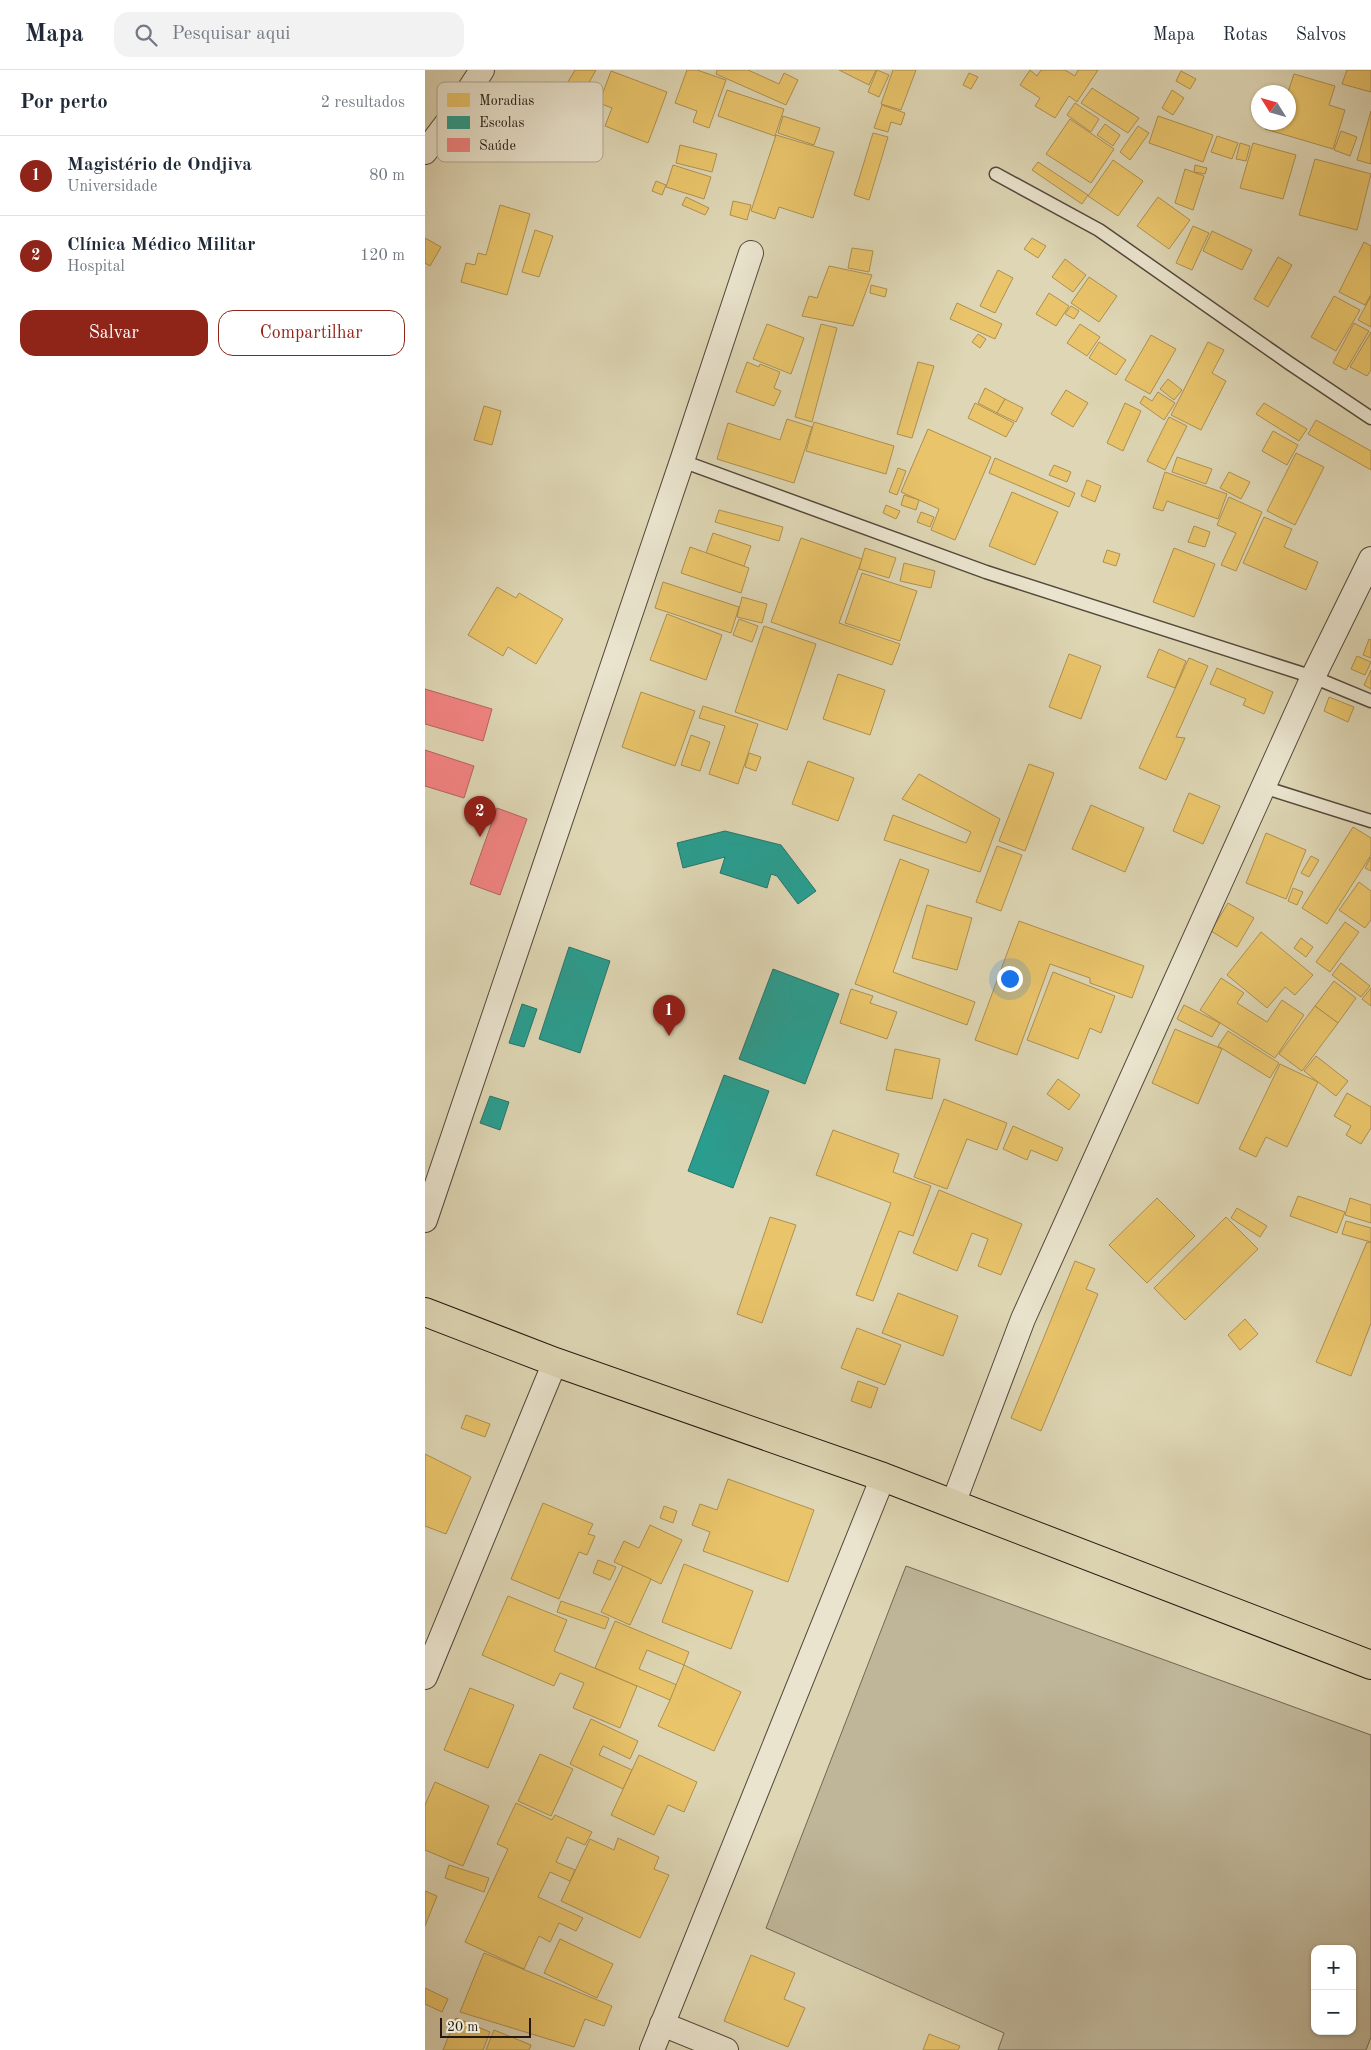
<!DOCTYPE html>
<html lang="pt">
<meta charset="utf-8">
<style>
body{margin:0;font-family:"Old Standard TT",serif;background:#f2f2f3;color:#1f2937}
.controls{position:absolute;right:15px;bottom:15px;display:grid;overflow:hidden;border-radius:10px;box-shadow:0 1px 4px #0004}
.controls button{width:45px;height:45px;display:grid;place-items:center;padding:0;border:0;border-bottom:1px solid #e0e1e3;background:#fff;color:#1f2937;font:25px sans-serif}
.compass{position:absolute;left:826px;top:15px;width:45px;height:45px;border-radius:50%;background:#fff;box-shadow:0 1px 4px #0004;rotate:307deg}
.scale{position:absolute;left:15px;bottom:12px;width:91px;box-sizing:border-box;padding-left:5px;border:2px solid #251813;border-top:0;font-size:14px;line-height:18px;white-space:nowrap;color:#251813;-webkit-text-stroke:4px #eae4ce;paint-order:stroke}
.you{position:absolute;left:584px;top:908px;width:18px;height:18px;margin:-12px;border:4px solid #fff;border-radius:50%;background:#1a73e8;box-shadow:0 0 0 8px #1a73e833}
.badge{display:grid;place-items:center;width:32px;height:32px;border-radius:50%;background:#8f2418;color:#fff;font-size:16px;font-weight:700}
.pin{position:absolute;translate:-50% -41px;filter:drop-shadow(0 1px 2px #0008)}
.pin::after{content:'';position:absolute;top:26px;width:18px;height:15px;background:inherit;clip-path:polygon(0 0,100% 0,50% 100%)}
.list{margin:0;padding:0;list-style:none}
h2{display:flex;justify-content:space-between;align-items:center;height:65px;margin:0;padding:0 20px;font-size:21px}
h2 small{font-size:16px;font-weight:400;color:#747a83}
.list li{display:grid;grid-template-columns:32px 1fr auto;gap:15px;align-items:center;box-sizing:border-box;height:80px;padding:0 20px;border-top:1px solid #e0e1e3}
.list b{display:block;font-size:19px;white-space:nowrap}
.list p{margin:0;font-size:16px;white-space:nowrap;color:#747a83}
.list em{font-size:16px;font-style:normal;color:#747a83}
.actions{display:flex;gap:10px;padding:15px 20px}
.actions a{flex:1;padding:11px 0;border:1px solid #8f2418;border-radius:15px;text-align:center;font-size:18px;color:#8f2418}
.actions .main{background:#8f2418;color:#fff}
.icon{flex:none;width:28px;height:28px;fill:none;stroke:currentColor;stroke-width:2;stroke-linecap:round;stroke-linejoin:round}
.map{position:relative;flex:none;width:946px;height:1980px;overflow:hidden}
header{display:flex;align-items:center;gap:30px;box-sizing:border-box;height:70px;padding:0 25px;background:#fff;border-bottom:1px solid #e0e1e3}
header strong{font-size:24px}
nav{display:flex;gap:28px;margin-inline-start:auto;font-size:18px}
.search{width:350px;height:45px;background:#f2f2f3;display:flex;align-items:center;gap:12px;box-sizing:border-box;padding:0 18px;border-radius:15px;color:#747a83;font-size:19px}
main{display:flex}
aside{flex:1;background:#fff}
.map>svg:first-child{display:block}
.green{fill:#bfb699;stroke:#726756;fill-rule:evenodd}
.homes{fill:#e9c46a;stroke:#ae9050}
.schools{fill:#2a9d8f;stroke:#28756a}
.health{fill:#f28482;stroke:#b46461}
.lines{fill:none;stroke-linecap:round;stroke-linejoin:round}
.lane-casing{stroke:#53483b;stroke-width:15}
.street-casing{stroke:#53483b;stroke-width:26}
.primary-casing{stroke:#251813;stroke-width:30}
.lane{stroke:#eae4ce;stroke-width:12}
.street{stroke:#eae4ce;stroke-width:24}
.primary{stroke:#ded6b4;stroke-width:28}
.key{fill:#eae4ce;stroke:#afa796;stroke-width:1}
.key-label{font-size:14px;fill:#251813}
</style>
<header>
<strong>Mapa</strong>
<div class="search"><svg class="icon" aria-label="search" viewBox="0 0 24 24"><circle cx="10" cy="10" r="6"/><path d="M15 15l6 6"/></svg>Pesquisar aqui</div>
<nav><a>Mapa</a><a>Rotas</a><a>Salvos</a></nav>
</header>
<main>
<aside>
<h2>Por perto<small>2 resultados</small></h2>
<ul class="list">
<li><span class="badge">1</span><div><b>Magistério de Ondjiva</b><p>Universidade</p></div><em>80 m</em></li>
<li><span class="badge">2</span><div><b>Clínica Médico Militar</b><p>Hospital</p></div><em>120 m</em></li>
</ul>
<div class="actions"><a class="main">Salvar</a><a>Compartilhar</a></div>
</aside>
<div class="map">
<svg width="946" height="1980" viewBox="0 0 946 1980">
<rect width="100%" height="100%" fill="#ded6b4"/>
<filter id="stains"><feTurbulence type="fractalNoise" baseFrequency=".004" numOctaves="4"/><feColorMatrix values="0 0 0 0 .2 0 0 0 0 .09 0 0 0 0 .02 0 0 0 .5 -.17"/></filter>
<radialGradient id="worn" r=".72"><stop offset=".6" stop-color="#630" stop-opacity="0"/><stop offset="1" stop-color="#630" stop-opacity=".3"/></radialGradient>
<path class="green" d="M481,1496l465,169v302l-5,13h-368l6,-17 -238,-105zM890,1879h37v82h-37z"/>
<g class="homes">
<path d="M150,0h21l-18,32 -16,-10z"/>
<path d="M262,0h10l29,10 -17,48 -16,-6 4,-11 -22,-8z"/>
<path d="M292,0h31l31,14 5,-11 14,7 -12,25 -70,-31z"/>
<path d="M414,0h37l-7,15z"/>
<path d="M452,0l12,5 -10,22 -11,-5z"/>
<path d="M468,0h23l-15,40 -20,-6z"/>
<path d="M605,0l7,6 4,-6h24l10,6 3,-6h20l-21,32 -8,-6 -14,22 -20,-12 5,-8 -20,-13z"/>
<path d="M922,0h24v22l-29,-8z"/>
<path d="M186,1l56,21 -19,51 -43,-17 7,-18 -13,-5z"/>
<path d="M756,1l15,8 -6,10 -14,-8z"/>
<path d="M544,3l9,4 -7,12 -8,-4z"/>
<path d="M869,4l41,12 -6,19 16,5 -12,39 -68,-20 2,-7h22l-1,-30z"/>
<path d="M667,18l47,30 -11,15 -47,-30z"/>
<path d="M302,20l57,19 -9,27 -57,-20z"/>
<path d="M747,20l12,8 -11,17 -11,-7z"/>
<path d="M650,33l24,16 -8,13 -24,-17z"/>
<path d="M457,35l23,8 -4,12 -10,-3 -3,10 -14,-4z"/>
<path d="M946,41v53l-14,-4z"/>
<path d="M358,46l37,12 -6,17 -36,-12z"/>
<path d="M733,46l55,19 -10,27 -54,-19z"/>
<path d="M645,49l44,30 -23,34 -45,-29z"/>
<path d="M680,54l15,11 -7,11 -16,-11z"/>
<path d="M713,56l11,7 -19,27 -10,-8z"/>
<path d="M916,61l16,6 -7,19 -16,-6z"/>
<path d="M448,63l15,4 -19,63 -15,-5z"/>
<path d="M351,65l58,17 -21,66 -34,-11 -4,12 -24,-8z"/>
<path d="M792,66l21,7 -6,16 -21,-7z"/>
<path d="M815,73l10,3 -4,15 -10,-2z"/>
<path d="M828,73l43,12 -13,44 -43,-11z"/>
<path d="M255,75l37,9 -5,18 -36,-9z"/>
<path d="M890,89l56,15 -14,56 -58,-15z"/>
<path d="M688,90l30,21 -25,35 -30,-20z"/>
<path d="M613,92l50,33 -6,9 -50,-34z"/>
<path d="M248,95l38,12 -7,22 -38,-12z"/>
<path d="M770,95l12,3 -2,6 -11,-2z"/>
<path d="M760,99l19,7 -11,34 -18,-7z"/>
<path d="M231,111l10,4 -4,10 -10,-4z"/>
<path d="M261,127l23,11 -4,7 -23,-10z"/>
<path d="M733,127l32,23 -21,29 -32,-23z"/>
<path d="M308,131l18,4 -4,15 -17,-5z"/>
<path d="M75,135l30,9 -23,81 -46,-13 5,-19 9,2 3,-12 8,2z"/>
<path d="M768,156l16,7 -17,37 -16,-7z"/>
<path d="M110,160l18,6 -14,41 -17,-5z"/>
<path d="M787,161l40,19 -10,20 -39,-19z"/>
<path d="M0,168l16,9 -11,19 -5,-3z"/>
<path d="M607,168l14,8 -8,12 -14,-9z"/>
<path d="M939,172l7,4v48l-6,11 -26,-13z"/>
<path d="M427,178l21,3 -4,21 -21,-4z"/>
<path d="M853,187l14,8 -24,42 -14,-8z"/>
<path d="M640,189l21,16 -13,17 -21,-15z"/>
<path d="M404,196l43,9 -19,51 -51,-10 7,-20 8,2z"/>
<path d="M573,200l15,8 -18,35 -15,-7z"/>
<path d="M664,207l28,19 -18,26 -28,-19z"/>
<path d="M446,215l16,4 -2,8 -15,-4z"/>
<path d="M624,223l20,13 -13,20 -20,-12z"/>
<path d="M909,226l26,14 -24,41 -25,-14z"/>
<path d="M946,226v31l-13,-7z"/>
<path d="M532,233l45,21 -7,15 -45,-20z"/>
<path d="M646,236l8,5 -5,8 -9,-5z"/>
<path d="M929,253l15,8 -23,39 -13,-7z"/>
<path d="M342,254l37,14 -13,36 -38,-15z"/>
<path d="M396,254l16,4 -25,94 -17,-5z"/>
<path d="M655,254l20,13 -13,19 -20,-13z"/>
<path d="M946,262v38l-4,6 -17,-9z"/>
<path d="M553,264l8,5 -6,9 -8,-6z"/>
<path d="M726,265l25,14 -26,45 -25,-14z"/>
<path d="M674,272l27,18 -10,15 -27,-17z"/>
<path d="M783,272l16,8 -12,23 14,8 -25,49 -30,-15z"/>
<path d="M322,292l12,5 1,-3 20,8 -6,16 7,3 -7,15 -38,-14z"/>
<path d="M493,292l16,4 -22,72 -15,-4z"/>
<path d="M743,309l14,11 -8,10 -14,-11z"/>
<path d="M560,318l20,11 -8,14 -19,-10z"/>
<path d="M641,320l22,13 -15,24 -22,-13z"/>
<path d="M733,322l17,11 -11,17 -24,-17 4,-7 8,5z"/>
<path d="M580,329l18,9 -7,14 -19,-9z"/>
<path d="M550,333l39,20 -8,14 -38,-19z"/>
<path d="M700,333l16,8 -18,40 -16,-8z"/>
<path d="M839,333l43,26 -8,12 -43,-27z"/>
<path d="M59,336l17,5 -9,34 -18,-5z"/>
<path d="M744,347l18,9 -22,44 -18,-9z"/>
<path d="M362,349l25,8 -18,56 -77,-24 11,-36 52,17z"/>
<path d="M891,350l55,31v19l-63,-36z"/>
<path d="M389,352l80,24 -8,28 -80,-23z"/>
<path d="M503,359l63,28 -36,83 -24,-10 8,-21 -38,-17z"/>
<path d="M848,361l25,14 -11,20 -25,-14z"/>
<path d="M871,383l28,14 -29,58 -28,-14z"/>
<path d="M752,387l35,12 -6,15 -34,-12z"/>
<path d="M570,388l80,35 -6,14 -80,-34z"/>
<path d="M629,395l17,7 -4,10 -18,-7z"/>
<path d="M473,398l8,3 -9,24 -8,-3z"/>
<path d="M740,402l62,22 -9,25 -51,-18 -4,10 -10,-3z"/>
<path d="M804,402l21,10 -9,17 -21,-11z"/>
<path d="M662,410l14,6 -6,16 -14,-6z"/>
<path d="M587,422l46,20 -23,53 -46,-19z"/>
<path d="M479,425l15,5 -3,10 -15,-5z"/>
<path d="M804,427l33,15 -26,59 -15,-6 15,-32 -19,-8z"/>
<path d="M461,435l14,6 -4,8 -13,-6z"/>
<path d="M294,440l64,17 -4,14 -64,-19z"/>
<path d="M496,442l13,5 -4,10 -13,-5z"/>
<path d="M839,447l28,12 -8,18 34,15 -12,28 -63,-27z"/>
<path d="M769,456l16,6 -5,15 -17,-5z"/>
<path d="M288,463l38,13 -7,20 -38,-13z"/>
<path d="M376,468l61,21 -23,64 61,21 -8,21 -121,-43z"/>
<path d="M265,477l59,21 -8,25 -60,-20z"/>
<path d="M440,478l31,10 -7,20 -30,-9z"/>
<path d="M749,478l41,16 -21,53 -41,-15z"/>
<path d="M682,480l13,4 -4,12 -13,-4z"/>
<path d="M479,493l31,8 -4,17 -31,-7z"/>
<path d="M437,503l55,18 -17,50 -55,-18z"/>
<path d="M238,512l76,25 -8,26 -76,-25z"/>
<path d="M72,517l19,11 3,-5 44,26 -27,45 -28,-17 -5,9 -35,-21z"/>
<path d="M317,527l25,7 -5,19 -25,-6z"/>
<path d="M242,544l55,21 -16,45 -56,-20z"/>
<path d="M314,549l19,7 -6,16 -19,-7z"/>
<path d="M339,556l52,18 -29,86 -52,-18z"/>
<path d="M944,569l2,1v18l-8,-3z"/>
<path d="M734,579l27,12 -11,27 -28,-11z"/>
<path d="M644,584l32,12 -20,53 -32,-12z"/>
<path d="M932,586l14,6 -6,13 -14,-6z"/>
<path d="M764,588l19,8 -32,71 9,1 -19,42 -27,-12z"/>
<path d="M792,598l56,24 -9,22 -21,-9 3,-6 -36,-15z"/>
<path d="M946,600v19l-7,-4z"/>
<path d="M413,604l47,16 -15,45 -47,-16z"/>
<path d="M216,622l54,19 -20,55 -53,-19z"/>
<path d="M904,627l25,10 -6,15 -24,-11z"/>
<path d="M278,636l55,18 -20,60 -29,-10 16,-48 -26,-8z"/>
<path d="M266,665l19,7 -10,29 -19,-6z"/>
<path d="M324,683l12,4 -5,14 -11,-4z"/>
<path d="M383,691l46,17 -16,43 -46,-17z"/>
<path d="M604,694l25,9 -29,78 -26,-10z"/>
<path d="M494,704l81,45 -20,53 -96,-32 9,-25 73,28 5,-11 -69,-33z"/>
<path d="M764,723l31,13 -17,38 -30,-13z"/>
<path d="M666,735l53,23 -19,44 -53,-23z"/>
<path d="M928,757l18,11v17l-44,69 -25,-16z"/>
<path d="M841,763l40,17 -20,49 -40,-16z"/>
<path d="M572,776l25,9 -21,56 -25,-9z"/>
<path d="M886,786l8,4 -10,17 -8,-4z"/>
<path d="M946,787v14l-6,-3z"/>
<path d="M475,789l29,11 -36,102 82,30 -8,23 -112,-41z"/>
<path d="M934,812l12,9v29l-6,8 -26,-18z"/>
<path d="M868,818l10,4 -6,13 -9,-4z"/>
<path d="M803,833l26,15 -17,29 -26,-16z"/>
<path d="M502,835l45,13 -15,52 -45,-12z"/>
<path d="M594,851l125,45 -12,32 -42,-15v-5l-40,-14 -33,91 -42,-15z"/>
<path d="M920,852l14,10 -29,40 -14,-10z"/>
<path d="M836,862l52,43 -18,20 -10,-8 -18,21 -40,-33z"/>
<path d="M876,868l12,9 -7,10 -12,-9z"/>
<path d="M916,893l29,23 -9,11 -29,-22z"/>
<path d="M628,902l62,24 -14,37 -11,-5 -12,31 -51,-19z"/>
<path d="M796,908l23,15 -7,10 30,19 15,-22 22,15 -29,43 -75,-48z"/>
<path d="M909,911l22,17 -18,25 -23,-17z"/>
<path d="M946,918v18l-9,-7z"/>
<path d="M426,919l22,7 -3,7 27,9 -10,27 -47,-16z"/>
<path d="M759,935l36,18 -8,14 -35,-18z"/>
<path d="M890,936l23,17 -36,48 -23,-17z"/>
<path d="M750,959l47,20 -24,55 -46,-21z"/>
<path d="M803,961l51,32 -9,15 -52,-32z"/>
<path d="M470,979l45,10 -8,40 -46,-9z"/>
<path d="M891,986l32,25 -12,15 -32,-25z"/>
<path d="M855,994l38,18 -31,65 -21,-10 -10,20 -17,-8z"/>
<path d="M633,1009l22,16 -11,15 -22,-16z"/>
<path d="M922,1023l24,14v21l-10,16 -15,-9 5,-9 -17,-10z"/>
<path d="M519,1029l63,24 -10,27 -30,-11 -20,50 -33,-12z"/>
<path d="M588,1056l50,22 -6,13 -26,-11 -4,10 -24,-11z"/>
<path d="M408,1060l66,24 -6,18 38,14 -18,50 -14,-5 -26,70 -17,-6 35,-92 -75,-28z"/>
<path d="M514,1120l83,34 -21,51 -23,-9 10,-27 -16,-6 -15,38 -44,-18z"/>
<path d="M873,1126l47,16 -8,21 -47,-17z"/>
<path d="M732,1128l38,38 -48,47 -38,-38z"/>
<path d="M925,1128l21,7v18l-26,-8z"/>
<path d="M812,1138l30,18 -7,11 -29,-19z"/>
<path d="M345,1147l26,8 -34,98 -25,-9z"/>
<path d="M801,1147l32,32 -73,71 -31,-32z"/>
<path d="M921,1151l25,7v14l-29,-8z"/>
<path d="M942,1172l4,1v80l-20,53 -35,-14z"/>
<path d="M650,1191l20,8 -9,20 12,5 -57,137 -30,-13z"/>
<path d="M473,1223l60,23 -15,40 -61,-23z"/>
<path d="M820,1249l13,15 -18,16 -12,-15z"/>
<path d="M432,1258l44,17 -16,40 -44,-17z"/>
<path d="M433,1311l20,7 -7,20 -20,-7z"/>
<path d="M41,1345l24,9 -5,13 -24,-9z"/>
<path d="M0,1384l46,23 -25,57 -21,-8z"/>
<path d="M303,1409l86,31 -26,72 -85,-31 7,-19 -18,-7 8,-21 17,6z"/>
<path d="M118,1433l50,21 -5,10 7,2 -8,19 -8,-3 -20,47 -48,-20z"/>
<path d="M239,1436l13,5 -4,12 -13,-5z"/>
<path d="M225,1455l32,15 -21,44 -47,-22 10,-21 15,7z"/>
<path d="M173,1490l18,7 -6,13 -17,-7z"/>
<path d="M259,1494l69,27 -22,58 -69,-27z"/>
<path d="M198,1496l28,13 -21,46 -29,-13z"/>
<path d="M83,1526l59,24 -13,31 83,35 -17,42 -47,-20 11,-25 -24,-10 -6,13 -72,-31z"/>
<path d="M136,1531l48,17 -4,11 -48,-17z"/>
<path d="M190,1551l74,31 -5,13 -37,-15 -8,19 38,16 -7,15 -75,-32z"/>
<path d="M259,1595l57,27 -27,59 -56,-25 12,-26z"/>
<path d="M45,1618l44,17 -26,63 -44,-18z"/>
<path d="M166,1649l47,22 -8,18 -27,-13 -4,9 33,15 -9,19 -53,-25z"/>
<path d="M115,1684l33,15 -22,47 -33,-15z"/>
<path d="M214,1685l58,27 -13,30 -16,-7 -14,30 -43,-20z"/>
<path d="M10,1712l54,24 -26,60 -38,-16v-45z"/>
<path d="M91,1733l36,17 3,-5 37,17 -7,13 -18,-8 -11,25 19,8 -5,11 -20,-9 -12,25 45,21 -7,13 -17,-8 -9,19 -11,-6 -15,33 -59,-27 43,-93 -11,-5z"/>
<path d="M193,1768l41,19 -5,12 15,6 -29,63 -79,-37 29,-62 24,11z"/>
<path d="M24,1795l40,13 -5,14 -39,-14z"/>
<path d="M0,1821l12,5 -12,30z"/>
<path d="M135,1869l53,25 -16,34 -53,-25z"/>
<path d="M59,1883l128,53 -8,20 -19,-7 -11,28 -114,-35z"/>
<path d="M326,1885l44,18 -11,26 21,9 -17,39 -64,-26z"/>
<path d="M0,1918l23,11 -6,13 -17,-8z"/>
<path d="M31,1948l34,14 -7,18h-40z"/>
<path d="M69,1960l37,15 -2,5h-43z"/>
<path d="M504,1964l31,12 -2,4h-35z"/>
</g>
<g class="schools">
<path d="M300,761l56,14 35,46 -18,13 -21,-28 -6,-2 -4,14 -47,-15 5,-16 -42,11 -6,-25z"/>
<path d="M144,877l41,14 -30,92 -41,-14z"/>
<path d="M348,899l66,25 -34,90 -66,-25z"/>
<path d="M97,934l15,5 -13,38 -15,-4z"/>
<path d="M299,1005l45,16 -36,97 -45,-17z"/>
<path d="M65,1026l19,6 -9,28 -20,-7z"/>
</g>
<g class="health">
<path d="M0,619l67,20 -9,32 -58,-17z"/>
<path d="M0,680l49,16 -10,32 -39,-12z"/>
<path d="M72,738l30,11 -27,76 -30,-11z"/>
</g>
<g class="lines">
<g class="lane-casing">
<g id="lane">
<path d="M571,104l103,56 190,133 82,55"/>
<path d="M257,391l304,111 327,105 58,24"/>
<path d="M838,717l108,34"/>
</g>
</g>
<g class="street-casing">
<g id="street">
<path d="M0,82l25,-33 32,-49"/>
<path d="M0,1150l257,-759 69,-208"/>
<path d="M528,1434l70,-185 290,-642 58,-118"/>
<path d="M0,1607l130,-315"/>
<path d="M237,1954l64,26"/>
<path d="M227,1980l231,-573"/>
</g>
</g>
<g class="primary-casing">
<path id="primary" d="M0,1242l130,50 328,115 488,188"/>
</g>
<use href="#lane" class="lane"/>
<use href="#street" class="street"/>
<use href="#primary" class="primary"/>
</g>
<rect x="12" y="12" width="166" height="80" rx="8" class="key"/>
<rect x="22" y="23" width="23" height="14" fill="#e9c46a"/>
<rect x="22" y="46" width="23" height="13" fill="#2a9d8f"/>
<rect x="22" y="68" width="23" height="14" fill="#f28482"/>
<g class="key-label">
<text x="54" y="35">Moradias</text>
<text x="54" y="57">Escolas</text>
<text x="54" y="80">Saúde</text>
</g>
<rect width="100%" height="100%" filter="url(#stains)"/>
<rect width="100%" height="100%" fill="url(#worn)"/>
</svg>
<div class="controls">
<button>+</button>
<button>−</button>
</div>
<svg class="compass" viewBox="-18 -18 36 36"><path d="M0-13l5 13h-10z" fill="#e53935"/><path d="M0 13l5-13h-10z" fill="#747a83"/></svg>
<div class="scale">20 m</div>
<div class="you"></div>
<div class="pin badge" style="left:244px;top:966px">1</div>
<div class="pin badge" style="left:55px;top:767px">2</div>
</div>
</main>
